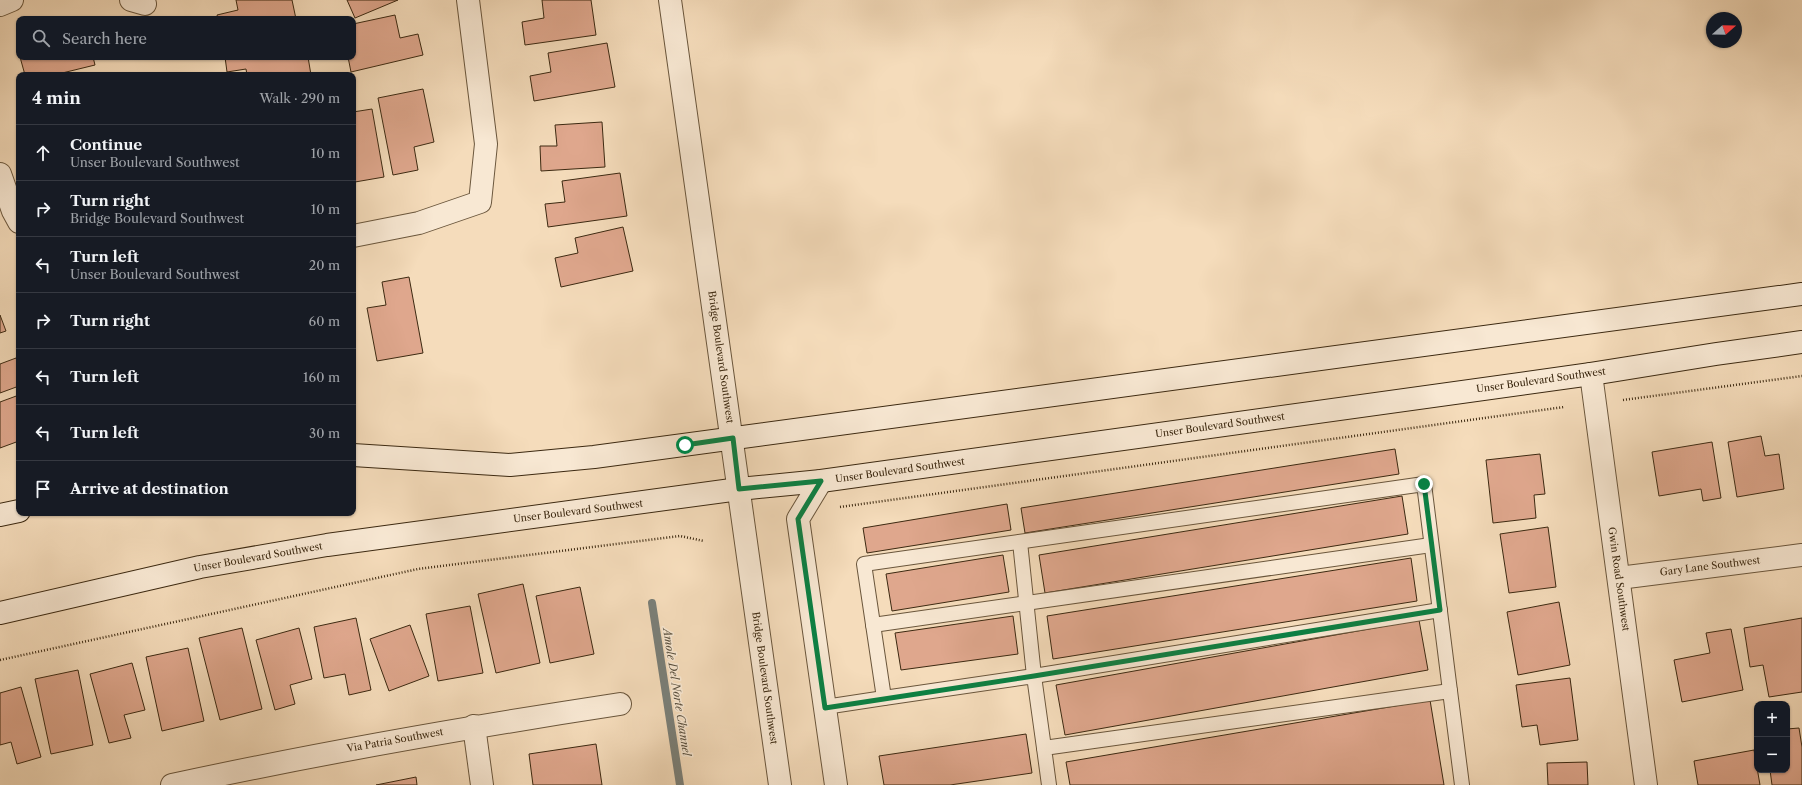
<!DOCTYPE html>
<meta charset="utf-8">
<style>
body{margin:0;font-family:"Libre Caslon Text",serif;background:#242831;color:#f1f3f6}
.controls{position:absolute;right:12px;bottom:12px;display:grid;overflow:hidden;border-radius:8px;box-shadow:0 1px 3px #0004}
.controls button{width:36px;height:36px;display:grid;place-items:center;padding:0;border:0;border-bottom:1px solid #363941;background:#171b24;color:#f1f3f6;font:20px sans-serif}
.compass{position:absolute;left:1706px;top:12px;width:36px;height:36px;border-radius:50%;background:#171b24;box-shadow:0 1px 3px #0004;rotate:70deg}
.stop{position:absolute;width:12px;height:12px;margin:-9px;border:3px solid #0b8043;border-radius:50%;background:#fff}
.stop.end{background:#0b8043;border-color:#fff;box-shadow:0 1px 4px #0008}
.list{margin:0;padding:0;list-style:none}
h2{display:flex;justify-content:space-between;align-items:center;height:52px;margin:0;padding:0 16px;font-size:17px}
h2 small{font-size:13px;font-weight:400;color:#9ea1a6}
.list li{display:grid;grid-template-columns:26px 1fr auto;gap:12px;align-items:center;box-sizing:border-box;height:56px;padding:0 16px;border-top:1px solid #363941}
.list b{display:block;font-size:15px;white-space:nowrap}
.list p{margin:0;font-size:13px;white-space:nowrap;color:#9ea1a6}
.list em{font-size:13px;font-style:normal;color:#9ea1a6}
.icon{flex:none;width:22px;height:22px;fill:none;stroke:currentColor;stroke-width:2;stroke-linecap:round;stroke-linejoin:round}
.map{position:relative;flex:none;width:1802px;height:785px;overflow:hidden}
.search{position:absolute;background:#171b24;box-shadow:0 1px 3px #0004;left:16px;top:16px;width:340px;height:44px;display:flex;align-items:center;gap:10px;box-sizing:border-box;padding:0 14px;border-radius:8px;color:#9ea1a6;font-size:15px}
.panel{position:absolute;background:#171b24;box-shadow:0 1px 3px #0004;left:16px;top:72px;width:340px;height:444px;border-radius:8px}
.map>svg:first-child{display:block}
.lines{fill:none;stroke-linecap:round;stroke-linejoin:round}
.stream{stroke:#7a7f78;stroke-width:8}
.building{fill:#dfa78d;stroke:#3c2911}
.service-casing{stroke:#6a563c;stroke-width:16}
.minor-casing{stroke:#6a563c;stroke-width:24}
.tertiary-casing{stroke:#6a563c;stroke-width:24}
.secondary-casing{stroke:#3c2911;stroke-width:24}
.path{stroke:#3c2911;stroke-width:2.5;stroke-dasharray:1 2;stroke-linecap:butt}
.service{stroke:#f8e8d3;stroke-width:14}
.minor{stroke:#f8e8d3;stroke-width:22}
.tertiary{stroke:#f8e8d3;stroke-width:22}
.secondary{stroke:#f8e8d3;stroke-width:22}
.route{stroke:#0b8043;stroke-width:5}
.labels{text-anchor:middle;dominant-baseline:central;stroke-width:3;stroke-linejoin:round;paint-order:stroke}
.street-label{font-size:10px;fill:#3c2911;stroke:#f8e8d3}
.water-label{font-size:11px;font-style:italic;fill:#564d3c;stroke:#f8e8d3}
</style>
<div class="map">
<svg width="1802" height="785" viewBox="0 0 1802 785">
<rect width="100%" height="100%" fill="#f5dcbb"/>
<filter id="stains"><feTurbulence type="fractalNoise" baseFrequency=".005" numOctaves="4"/><feColorMatrix values="0 0 0 0 .2 0 0 0 0 .09 0 0 0 0 .02 0 0 0 .5 -.17"/></filter>
<radialGradient id="worn" r=".72"><stop offset=".6" stop-color="#630" stop-opacity="0"/><stop offset="1" stop-color="#630" stop-opacity=".3"/></radialGradient>
<g class="lines">
<path class="stream" d="M652,603l28,182"/>
</g>
<g class="building">
<path d="M236,0h56l4,19h-78l-1,-4 21,-5z"/>
<path d="M347,0h51l-43,18z"/>
<path d="M542,0h49l5,35 -71,10 -3,-23 22,-4z"/>
<path d="M395,15l5,23 18,-4 5,21 -72,17 -3,-15h5v-33z"/>
<path d="M607,43l8,44 -81,14 -4,-25 21,-4 -3,-19z"/>
<path d="M20,57h73l2,8 -41,10h-29z"/>
<path d="M225,57h83l3,18h-64l-1,-6 -19,3z"/>
<path d="M423,89l11,53 -20,5 4,23 -25,5 -15,-77z"/>
<path d="M372,109l12,68 -29,5 -2,-8v-62z"/>
<path d="M602,122l3,45 -64,4 -1,-25h17l-2,-21z"/>
<path d="M620,173l7,43 -79,11 -3,-23 20,-2 -3,-21z"/>
<path d="M623,227l10,44 -72,16 -6,-29 23,-5 -3,-15z"/>
<path d="M409,277l14,76 -46,8 -10,-53 19,-3 -4,-23z"/>
<path d="M0,315l6,16 -6,2z"/>
<path d="M16,358l3,9v19l-19,7v-29z"/>
<path d="M19,395v25l-1,1 1,20 -19,7v-46z"/>
<path d="M1761,436l4,20 14,-2 5,35 -47,8 -9,-55z"/>
<path d="M1712,442l9,56 -18,3 -2,-12 -42,7 -7,-44z"/>
<path d="M1395,449l4,25 -374,59 -4,-25z"/>
<path d="M1540,454l5,40 -11,1 2,23 -43,5 -7,-63z"/>
<path d="M1402,496l6,38 -363,59 -6,-38z"/>
<path d="M1007,504l4,26 -144,23 -4,-25z"/>
<path d="M1548,527l8,60 -47,6 -9,-59z"/>
<path d="M1003,555l6,37 -117,19 -6,-37z"/>
<path d="M1411,558l6,43 -364,58 -6,-43z"/>
<path d="M523,584l17,79 -44,10 -18,-79z"/>
<path d="M580,587l14,67 -44,9 -14,-67z"/>
<path d="M1559,602l11,63 -52,10 -11,-63z"/>
<path d="M470,606l13,67 -45,8 -12,-67z"/>
<path d="M1013,616l5,38 -117,16 -6,-37z"/>
<path d="M356,618l15,72 -22,5 -4,-21 -21,4 -10,-51z"/>
<path d="M1802,618v74l-33,5 -6,-32 -13,2 -6,-39z"/>
<path d="M1419,620l9,50 -363,65 -9,-50z"/>
<path d="M410,625l19,51 -40,15 -19,-52z"/>
<path d="M242,628l20,81 -42,11 -21,-82z"/>
<path d="M299,628l13,51 -22,6 5,19 -20,6 -19,-70z"/>
<path d="M1731,629l12,61 -61,12 -8,-42 36,-7 -4,-20z"/>
<path d="M188,648l16,73 -42,10 -16,-74z"/>
<path d="M132,663l13,47 -21,5 7,23 -22,5 -19,-69z"/>
<path d="M78,670l15,75 -42,9 -16,-75z"/>
<path d="M1570,678l8,62 -38,5 -3,-20 -15,2 -6,-42z"/>
<path d="M21,687l20,70 -24,7 -6,-22 -11,3v-52z"/>
<path d="M1430,700l14,85h-374l-4,-23z"/>
<path d="M1799,728l3,19v38h-30l-2,-15h17v-41z"/>
<path d="M1026,734l6,39 -82,12h-66l-5,-29z"/>
<path d="M596,744l6,41h-69l-4,-31z"/>
<path d="M1754,750l6,35h-62l-4,-24z"/>
<path d="M1587,762l1,23h-40l-1,-22z"/>
<path d="M416,777l1,8h-41z"/>
</g>
<g class="lines">
<g class="service-casing">
<g id="service">
<path d="M1020,542l14,134 406,-66"/>
<path d="M873,625l558,-80"/>
<path d="M825,707l59,-9"/>
<path d="M1044,748l-10,-72 -150,22 -20,-134 560,-80 26,207"/>
<path d="M1049,785l-5,-37 406,-57 12,94"/>
</g>
</g>
<g class="minor-casing">
<g id="minor">
<path d="M131,0l14,4"/>
<path d="M0,5l12,-5"/>
<path d="M0,174l13,37 6,11"/>
<path d="M353,236l66,-13 61,-21 6,-58 -18,-144"/>
<path d="M1591,374l55,411"/>
<path d="M1619,578l183,-23"/>
<path d="M474,726l8,59"/>
<path d="M172,785c148,-32 297,-58 448,-81"/>
</g>
</g>
<g class="tertiary-casing">
<g id="tertiary">
<path d="M670,0l110,785"/>
<path d="M821,481l-23,38 38,266"/>
</g>
</g>
<g class="secondary-casing">
<g id="secondary">
<path d="M353,455l157,10 84,-8 1208,-163"/>
<path d="M0,515l19,-4"/>
<path d="M0,613l200,-46 127,-22 412,-56 82,-8 770,-107 125,-20 86,-12"/>
</g>
</g>
<g class="path">
<path d="M1623,400l179,-24"/>
<path d="M840,507l724,-100"/>
<path d="M0,660l418,-91 262,-33 24,5"/>
</g>
<use href="#service" class="service"/>
<use href="#minor" class="minor"/>
<use href="#tertiary" class="tertiary"/>
<use href="#secondary" class="secondary"/>
</g>
<g class="lines">
<path class="route" d="M685,445l48,-7 6,51 82,-8 -23,38 27,189 209,-32 406,-66 -16,-126"/>
</g>
<g class="labels">
<g class="street-label">
<text transform="translate(721 357) rotate(82)">Bridge Boulevard Southwest</text>
<text transform="translate(1541 380) rotate(-8)">Unser Boulevard Southwest</text>
<text transform="translate(1220 425) rotate(-8)">Unser Boulevard Southwest</text>
<text transform="translate(900 470) rotate(-8)">Unser Boulevard Southwest</text>
<text transform="translate(578 511) rotate(-7)">Unser Boulevard Southwest</text>
<text transform="translate(258 557) rotate(-10)">Unser Boulevard Southwest</text>
<text transform="translate(1710 566) rotate(-7)">Gary Lane Southwest</text>
<text transform="translate(1619 579) rotate(82)">Gwin Road Southwest</text>
<text transform="translate(765 678) rotate(82)">Bridge Boulevard Southwest</text>
<text transform="translate(395 740) rotate(-10)">Via Patria Southwest</text>
</g>
<g class="water-label">
<text transform="translate(677 692) rotate(81)">Amole Del Norte Channel</text>
</g>
</g>
<rect width="100%" height="100%" filter="url(#stains)"/>
<rect width="100%" height="100%" fill="url(#worn)"/>
</svg>
<div class="controls">
<button>+</button>
<button>−</button>
</div>
<svg class="compass" viewBox="-18 -18 36 36"><path d="M0-13l5 13h-10z" fill="#e53935"/><path d="M0 13l5-13h-10z" fill="#9ea1a6"/></svg>
<div class="stop" style="left:685px;top:445px"></div>
<div class="stop end" style="left:1424px;top:484px"></div>
<div class="search"><svg class="icon" aria-label="search" viewBox="0 0 24 24"><circle cx="10" cy="10" r="6"/><path d="M15 15l6 6"/></svg>Search here</div>
<section class="panel">
<h2>4 min<small>Walk · 290 m</small></h2>
<ul class="list">
<li><svg class="icon" aria-label="ahead" viewBox="0 0 24 24"><path d="M12 20V5M6 11l6-6 6 6"/></svg><div><b>Continue</b><p>Unser Boulevard Southwest</p></div><em>10 m</em></li>
<li><svg class="icon" aria-label="right" viewBox="0 0 24 24"><path d="M7 20v-9h11M14 6l5 5-5 5"/></svg><div><b>Turn right</b><p>Bridge Boulevard Southwest</p></div><em>10 m</em></li>
<li><svg class="icon" aria-label="left" viewBox="0 0 24 24"><path d="M17 20v-9H6M10 6l-5 5 5 5"/></svg><div><b>Turn left</b><p>Unser Boulevard Southwest</p></div><em>20 m</em></li>
<li><svg class="icon" aria-label="right" viewBox="0 0 24 24"><path d="M7 20v-9h11M14 6l5 5-5 5"/></svg><div><b>Turn right</b></div><em>60 m</em></li>
<li><svg class="icon" aria-label="left" viewBox="0 0 24 24"><path d="M17 20v-9H6M10 6l-5 5 5 5"/></svg><div><b>Turn left</b></div><em>160 m</em></li>
<li><svg class="icon" aria-label="left" viewBox="0 0 24 24"><path d="M17 20v-9H6M10 6l-5 5 5 5"/></svg><div><b>Turn left</b></div><em>30 m</em></li>
<li><svg class="icon" aria-label="arrive" viewBox="0 0 24 24"><path d="M6 21V4h12l-3 4 3 4H6"/></svg><div><b>Arrive at destination</b></div></li>
</ul>
</section>
</div>
